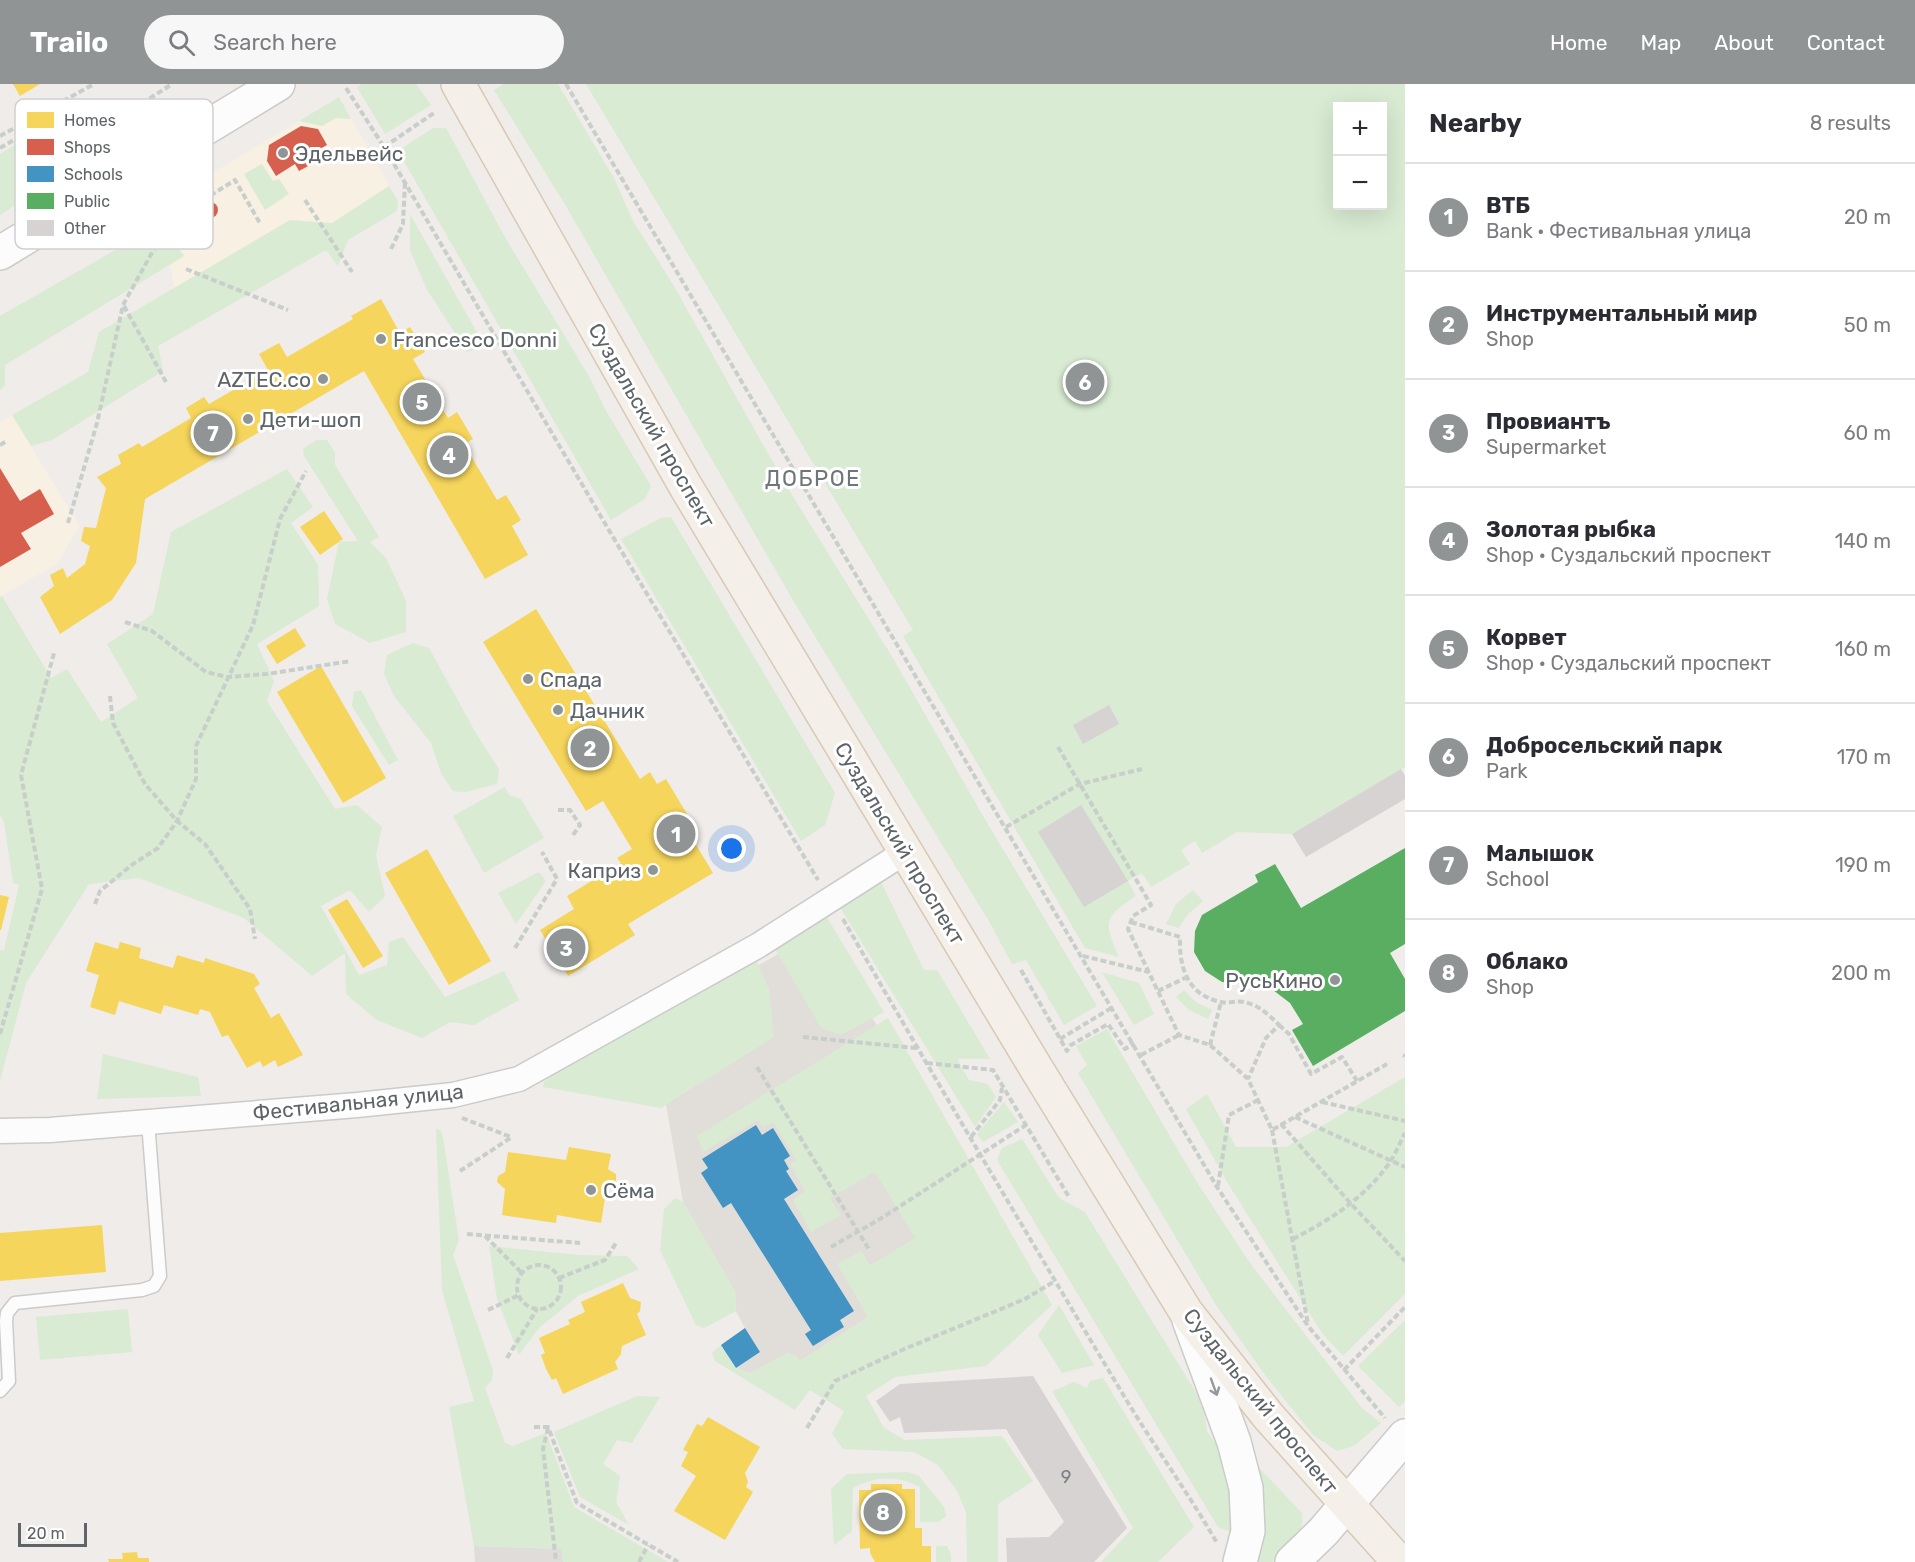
<!DOCTYPE html>
<meta charset="utf-8">
<style>
body{margin:0;font-family:Rubik,sans-serif;background:#f7f7f7;color:#2b2b33}
.controls{position:absolute;right:18px;top:18px;display:grid;overflow:hidden;border-radius:0px;box-shadow:0 6px 24px #0002}
.controls button{width:54px;height:54px;display:grid;place-items:center;padding:0;border:0;border-bottom:2px solid #e1e1e2;background:#fff;color:#2b2b33;font:30px sans-serif}
.scale{position:absolute;left:18px;bottom:15px;width:69px;box-sizing:border-box;padding-left:6px;border:3px solid #5e6468;border-top:0;font-size:16px;line-height:21px;white-space:nowrap;color:#5e6468;-webkit-text-stroke:4px #fff;paint-order:stroke}
.you{position:absolute;left:732px;top:765px;width:21px;height:21px;margin:-15px;border:4px solid #fff;border-radius:50%;background:#1a73e8;box-shadow:0 0 0 9px #1a73e833}
.badge{display:grid;place-items:center;width:39px;height:39px;border-radius:50%;background:#919495;color:#fff;font-size:20px;font-weight:700}
.pin{position:absolute;translate:-50% -50%;border:3px solid #fff;box-shadow:0 2px 6px #0006}
.list{margin:0;padding:0;list-style:none}
h2{display:flex;justify-content:space-between;align-items:center;height:78px;margin:0;padding:0 24px;font-size:26px}
h2 small{font-size:20px;font-weight:400;color:#7c7c81}
.list li{display:grid;grid-template-columns:39px 1fr auto;gap:18px;align-items:center;box-sizing:border-box;height:108px;padding:0 24px;border-top:2px solid #e1e1e2}
.list b{display:block;font-size:22px;white-space:nowrap}
.list p{margin:0;font-size:20px;white-space:nowrap;color:#7c7c81}
.list em{font-size:20px;font-style:normal;color:#7c7c81}
.icon{flex:none;width:33px;height:33px;fill:none;stroke:currentColor;stroke-width:2;stroke-linecap:round;stroke-linejoin:round}
.map{position:relative;flex:none;width:1405px;height:1478px;overflow:hidden}
header{display:flex;align-items:center;gap:36px;box-sizing:border-box;height:84px;padding:0 30px;background:#919495;color:#fff}
header strong{font-size:28px}
nav{display:flex;gap:33px;margin-inline-start:auto;font-size:21px}
.search{width:420px;height:54px;background:#f7f7f7;display:flex;align-items:center;gap:15px;box-sizing:border-box;padding:0 21px;border-radius:33px;color:#7c7c81;font-size:22px}
main{display:flex}
aside{flex:1;background:#fff}
.map>svg:first-child{display:block}
.commercial{fill:#f8f0e3}
.industrial{fill:#dfdcd9}
.education{fill:#e1ddd8}
.green{fill:#d9ebd3;fill-rule:evenodd}
.homes{fill:#f6d55c}
.shops{fill:#d6604d}
.schools{fill:#4393c3}
.public{fill:#5aae61}
.building{fill:#d6d3d2}
.lines{fill:none;stroke-linecap:round;stroke-linejoin:round}
.lane-casing{stroke:#cbcbcb;stroke-width:15}
.street-casing{stroke:#cbcbcb;stroke-width:27}
.secondary-casing{stroke:#cbcbcb;stroke-width:36}
.primary-casing{stroke:#d8c9b5;stroke-width:36}
.path{stroke:#c8ceca;stroke-width:4;stroke-dasharray:6 3;stroke-linecap:butt}
.lane{stroke:#fdfcfc;stroke-width:12}
.street{stroke:#fdfcfc;stroke-width:24}
.secondary{stroke:#fdfcfc;stroke-width:33}
.primary{stroke:#f4f0e9;stroke-width:33}
.oneway{stroke:#96999c}
.poi-dot{fill:#919495;stroke:#fff;stroke-width:2}
.labels{text-anchor:middle;dominant-baseline:central;stroke-width:6;stroke-linejoin:round;paint-order:stroke}
.number-label{font-size:18px;fill:#7d8184}
.poi-label{font-size:21px;fill:#5e6468;stroke:#fff;text-anchor:start}
.street-label{font-size:21px;fill:#5e6468;stroke:#fff}
.neighbourhood-label{font-size:22px;letter-spacing:1.5px;fill:#6f767a;stroke:#fff}
.key{fill:#fff;stroke:#cfd0d2;stroke-width:1.5}
.key-label{font-size:16px;fill:#5e6468}
</style>
<header>
<strong>Trailo</strong>
<div class="search"><svg class="icon" aria-label="search" viewBox="0 0 24 24"><circle cx="10" cy="10" r="6"/><path d="M15 15l6 6"/></svg>Search here</div>
<nav><a>Home</a><a>Map</a><a>About</a><a>Contact</a></nav>
</header>
<main>
<div class="map">
<svg width="1405" height="1478" viewBox="0 0 1405 1478">
<rect width="100%" height="100%" fill="#efece9"/>
<g class="commercial">
<path d="M339,13l59,104 -216,119 -25,-114z"/>
<path d="M12,331l68,111 -23,38 -57,33v-175z"/>
</g>
<path class="industrial" d="M474,1462l88,3 1,13h-88z"/>
<path class="education" d="M821,844l137,240 -90,149 -68,44 -12,-8 -38,20 -14,-5 24,-16 -15,-24 -9,-17 -1,-20 -52,-89 -19,-109 -92,-24 196,-109z"/>
<g class="green">
<path d="M362,0h54l15,21 -46,29 -28,-47z"/>
<path d="M504,0h54l56,94 18,41 43,69 109,194 110,178 89,156 114,190 -33,19 -38,-65 -14,4 -22,-41 -196,-321 -231,-401 -69,-111z"/>
<path d="M586,0h819v683l-113,67 -55,-2 -35,21 -7,-12 -14,9 9,14 -39,23 -9,-14 -14,8 8,15c-32,21 -33,26 -17,61l-34,-9 -182,-312 10,-6zM1338,22h44v100h-44z"/>
<path d="M339,13l12,22 -15,-1 -14,8 -23,-5z"/>
<path d="M89,41l12,3 -43,49 -58,38v-61l20,-12z"/>
<path d="M433,44h13l60,111 84,139 15,31 46,77 -6,13 -34,21 -213,-369z"/>
<path d="M262,80l11,17 6,-2 10,15 -24,16 -21,-36z"/>
<path d="M389,102l9,15 -1,10 -49,29 -10,26 -12,-16 -168,96 5,25 -111,69 -21,6 -19,-31 76,-43 11,-40 191,-112 42,3z"/>
<path d="M410,130l74,131 -17,7 -41,-64 -16,-38z"/>
<path d="M161,140l23,32 -179,109v20l-5,5v-74z"/>
<path d="M317,356h10l8,13v12l44,72 -9,5 16,16 20,43v31l-36,11 -35,-19 -8,-25 12,-57 19,-1 -54,-85 -1,-7z"/>
<path d="M287,385l26,38 -22,16 27,42 1,41 -62,38 17,37 -7,20 68,108 22,-4 25,22 -6,28 9,41 -16,16 -19,-22 -29,16 38,69 28,-10 2,-23 14,-5 42,60 59,-26 15,29 -45,25 -24,-3 -28,16 -45,-18 -31,-26 -1,-41 -33,23 -68,-58 -105,-40 -50,6 -63,99 -26,98v-131h4l15,-65 -6,-2 -9,-61 -4,-7v-218l2,-1 49,82 16,-9 34,53 37,-24 -31,-54 46,-30 18,-82z"/>
<path d="M671,433l164,276 -10,32 -24,16 -180,-302 40,-21z"/>
<path d="M413,559l16,5 48,87 22,34 -2,15 -31,8 -13,-1 -12,-18 -10,-30 -37,-47 -10,-22 3,-19z"/>
<path d="M361,606l37,70 -9,5 -37,-59 2,-14z"/>
<path d="M505,703l4,8 12,4 23,39 -60,35 -31,-57z"/>
<path d="M539,788l7,9 -30,43 -18,-31z"/>
<path d="M878,792l46,94h13l53,89h-33l12,21 19,4 8,13 -21,30 -137,-223z"/>
<path d="M1193,806l10,11 -16,14 -8,13 -13,-4 10,-20z"/>
<path d="M826,832l58,96 -43,23 -20,-7 -48,-82z"/>
<path d="M754,871l15,34 5,48 -113,71 -118,-21 2,-8 25,-19z"/>
<path d="M1102,888l37,11 15,31 -20,11z"/>
<path d="M1184,906l12,12 16,8 -4,9 -19,-9 -13,-13z"/>
<path d="M888,934l164,287 -66,61 -91,11 -29,19 18,32 21,12 97,-4 31,45 -35,23v58h-31l-1,-50 -9,-21 -19,-26 -24,-13 -71,-3 -11,-15 12,-23 -34,-21 -15,20 -80,-49 -3,-8 9,-8 15,23 14,5 38,-20 8,2 4,6 68,-44 -31,-53 24,-13 9,14 45,-27 -40,-66 -45,26 11,17 -30,17 -18,-32 12,-9 -15,-27 6,-4 -22,-37 -11,4 -5,-7 -55,32 -6,-16z"/>
<path d="M1107,945l91,155 52,79 112,145 19,15 -27,23 -17,5 -24,-16 -48,-60 -49,-70 -138,-232 9,-8 -11,-19z"/>
<path d="M103,970l95,23 3,19 -104,3z"/>
<path d="M1405,993v217l-62,62 -21,-23 -95,-151 -41,-73 21,-15 29,53h50z"/>
<path d="M1004,1018l14,20 -35,20 -6,-8z"/>
<path d="M436,1044l6,4 17,108 -6,15 40,115 -1,10 -7,8 20,55 8,3 33,-13 28,74 94,55h-105l-2,-13 -87,-3 -25,-139 25,-6 -32,-111z"/>
<path d="M1022,1055l37,59 26,14 118,192 4,27 25,37 8,50 -9,14 -13,-5 -221,-367 5,-12z"/>
<path d="M675,1114l8,4 52,89 1,20 -32,17 -8,-3 -36,-75 4,-41z"/>
<path d="M489,1162l91,9 47,1 12,13 -61,27 -39,32 -20,27 -22,-56z"/>
<path d="M1059,1221l35,60 -32,8 -24,-38z"/>
<path d="M128,1225l4,43 -92,8 -4,-43z"/>
<path d="M1405,1236v81l-6,6 -41,-41z"/>
<path d="M1103,1294l91,149 -36,35h-57l32,-34 -81,-137 22,-9 13,6 3,-7z"/>
<path d="M637,1312l23,1 -28,46 -15,-3 -14,24 17,12 -4,26 13,23 -49,-28 -26,-65z"/>
<path d="M1245,1369l57,60c3,25 -13,34 -30,49h-25z"/>
<path d="M907,1388l12,4 25,31 2,9 -8,6h-18v-35c-23,-12 -45,-11 -67,1l-1,43 -18,14 -3,-56 16,-15z"/>
<path d="M936,1462h11l4,9v7h-15z"/>
</g>
<g class="homes">
<path d="M13,0h27l-20,12z"/>
<path d="M381,215l19,34 10,-6 15,25 -12,7 35,59 9,-6 16,27 -9,5 33,56 9,-5 15,25 -9,6 16,29 -43,24 -121,-208 -219,128 -9,64 -24,37 -52,34 -20,-37 14,-11 -4,-11 13,-7 4,10 18,-14 5,-18 -9,-5 3,-14 12,1 10,-40 -9,-11 24,-13 -3,-9 21,-12 3,4 49,-29 -5,-10 18,-11 5,7 59,-34 -9,-16 20,-11 8,14 66,-38 -2,-3z"/>
<path d="M324,427l19,28 -23,16 -20,-28z"/>
<path d="M536,525l104,170 10,-7 7,12 9,-5 33,55 -7,4 21,35 -85,51 7,11 -67,41 -28,-46 34,-21 -7,-13 54,-33 -4,-5 15,-9 -29,-48 -17,10 -103,-169z"/>
<path d="M295,544l11,18 -29,18 -11,-18z"/>
<path d="M321,582l65,112 -43,25 -66,-111z"/>
<path d="M427,765l64,112 -42,24 -64,-112z"/>
<path d="M0,811l9,2 -8,33h-1z"/>
<path d="M347,815l36,57 -20,12 -35,-58z"/>
<path d="M95,858l23,7 2,-7 21,6 -2,10 34,10 4,-13 27,8 1,-5 49,16 6,10 -6,4 17,30 8,-5 24,42 -25,12 -3,-7 -12,7 -3,-6 -13,7 -19,-33 -6,2 -12,-25 -10,-3 -2,6 -34,-10 -3,9 -42,-13 -4,14 -25,-8 9,-32 -13,-4z"/>
<path d="M569,1063l42,7 -3,15 8,5v8l-9,4 -6,37 -44,-8 -1,8 -54,-8 3,-26 -8,-7 1,-6 7,-4 3,-20 58,8z"/>
<path d="M102,1141l4,47 -106,9v-48z"/>
<path d="M623,1199l7,15 11,4 -1,9 -3,3 9,21 -24,11 -1,8 -6,8 3,7 -55,25 -7,-16 -4,2 -6,-11 -5,-14 4,-2 -6,-15 31,-14 -2,-4 17,-8 -4,-10z"/>
<path d="M708,1333l52,30 -15,26 3,9 -2,5 7,5 -28,48 -51,-29 22,-35 -15,-10 7,-14 -5,-2 14,-26 5,2z"/>
<path d="M871,1400h31v5h13v39h7v18h9v16h-56l-5,-9v-5l-10,1 -1,-59h12z"/>
<path d="M137,1468l1,6h11v4h-40l-1,-3h15l-1,-6z"/>
</g>
<g class="shops">
<path d="M301,42l17,3 9,16 -20,11 5,8 -13,7 -4,-7 -19,12 -9,-15 2,-16z"/>
<circle cx="210" cy="126" r="8"/>
<path d="M0,384l20,33 20,-12 14,25 -33,19 10,16 -31,18z"/>
</g>
<g class="schools">
<path d="M756,1041l6,10 11,-7 17,28 -6,4 5,9 -3,2 12,19 -14,9 70,112 -14,9 4,7 -31,19 -8,-12 6,-4 -80,-127 -8,5 -22,-35 7,-5 -6,-9z"/>
<path d="M745,1244l15,24 -24,16 -15,-23z"/>
</g>
<path class="public" d="M1405,764v96l-15,9 15,26v32l-92,55 -21,-36 11,-6 -13,-21 -21,-16 -47,-5 -17,-11 -11,-19 1,-21 7,-16 56,-33 -3,-7 20,-11 26,44z"/>
<g class="building">
<path d="M1109,621l10,19 -36,20 -10,-19z"/>
<path d="M1401,685l4,7v23l-99,58 -14,-23z"/>
<path d="M1081,721l47,76 -44,26 -46,-75z"/>
<path d="M1033,1292l94,152 -33,34h-87l-1,-24 43,-1 15,-15 -58,-93 -102,4 -4,-16 -10,5 -14,-21 24,-17z"/>
</g>
<g class="lines">
<g class="lane-casing">
<path id="lane" d="M0,1307l9,-10 -3,-60 1,-8 8,-10 127,-13 12,-4 6,-10 -12,-154"/>
</g>
<g class="street-casing">
<path id="street" d="M0,1047l50,-1 307,-25 96,-10 66,-16 240,-134 146,-93"/>
</g>
<g class="secondary-casing">
<g id="secondary">
<path d="M0,169l278,-169"/>
<path d="M1189,1236l45,122 12,46 2,43 -8,31"/>
<path d="M1292,1478l31,-30 82,-96"/>
</g>
</g>
<g class="primary-casing">
<path id="primary" d="M458,0l228,403 350,581 150,244 83,105 130,145"/>
</g>
<g class="path">
<path d="M566,0l651,1103 91,139 77,92"/>
<path d="M346,4l38,59 226,385 208,348"/>
<path d="M54,21l5,9 56,7 57,-37"/>
<path d="M0,52l94,-52"/>
<path d="M384,63l50,-34"/>
<path d="M0,64l59,-34"/>
<path d="M305,116l47,72"/>
<path d="M391,165l12,-25 2,-41"/>
<path d="M186,185l102,41"/>
<path d="M124,222l42,76"/>
<path d="M0,361l7,-4"/>
<path d="M68,439l29,-100 26,-118 46,-83 66,-42 26,45"/>
<path d="M125,538l27,9 54,41 22,5 39,-3 84,-13"/>
<path d="M110,612l3,27 32,61 32,37 28,23 45,65 5,30"/>
<path d="M1058,663l93,158 -18,11 -5,13 51,106 31,10 38,34 24,51 115,-66"/>
<path d="M558,726h12l10,15 -7,10"/>
<path d="M1006,743l74,-43 62,-15"/>
<path d="M95,820l5,-13 33,-27 25,-16 19,-27 19,-42v-33l57,-121 27,-106 26,-48"/>
<path d="M843,835c93,162 188,322 284,482 29,48 62,93 90,142"/>
<path d="M1131,838l49,15c-1,30 7,58 41,65 7,2 16,-2 23,0 15,3 25,13 35,23l-13,13 -18,41"/>
<path d="M515,864l42,-69 -15,-27"/>
<path d="M1083,872l66,16"/>
<path d="M1021,886l46,81 4,-6 37,-21 17,25 9,-6"/>
<path d="M1158,907l27,-13"/>
<path d="M1279,941l10,9 22,40 31,-17 15,24"/>
<path d="M0,950l42,-145 -21,-114 33,-122"/>
<path d="M803,953l113,11"/>
<path d="M1060,955l53,-32"/>
<path d="M1210,961l11,-43"/>
<path d="M1141,971l38,-20"/>
<path d="M1403,971l2,1"/>
<path d="M927,979l66,7 76,127"/>
<path d="M757,983l113,184"/>
<path d="M1322,1018l83,19"/>
<path d="M1295,1033l110,50"/>
<path d="M462,1034l49,19"/>
<path d="M1281,1040l70,80 54,57"/>
<path d="M1272,1046l36,194"/>
<path d="M971,1053l29,-37 2,-12"/>
<path d="M460,1087l52,-34"/>
<path d="M1218,1102l11,-71 29,-15"/>
<path d="M467,1150l113,9"/>
<path d="M485,1152l37,37"/>
<path d="M1293,1155c37,-19 73,-42 97,-77 6,-9 10,-20 15,-29"/>
<path d="M831,1163l49,-28 146,-94"/>
<circle cx="539" cy="1203" r="22"/>
<path d="M559,1194l46,-18 11,-17"/>
<path d="M488,1226l31,-15"/>
<path d="M507,1274l30,-49"/>
<path d="M1344,1286l61,-63"/>
<path d="M534,1343h14l29,76 101,59"/>
<path d="M548,1344l-5,21 13,112"/>
<path d="M807,1344l28,-47 67,-31 123,-51 30,-18"/>
<path d="M639,1478l9,-17"/>
</g>
<use href="#lane" class="lane"/>
<use href="#street" class="street"/>
<use href="#secondary" class="secondary"/>
<use href="#primary" class="primary"/>
</g>
<defs><path id="oneway-shaft" d="M-6 0H5M1.5-3L5.5 0L1.5 3" fill="none" stroke-width="1.6" stroke-linecap="round" stroke-linejoin="round" transform="scale(1.5)"/></defs>
<use class="oneway" href="#oneway-shaft" transform="translate(1214 1303) rotate(70)"/>
<g class="poi-dot">
<circle cx="283" cy="69" r="6"/>
<circle cx="381" cy="255" r="6"/>
<circle cx="323" cy="295" r="6"/>
<circle cx="248" cy="335" r="6"/>
<circle cx="528" cy="595" r="6"/>
<circle cx="558" cy="626" r="6"/>
<circle cx="653" cy="786" r="6"/>
<circle cx="1335" cy="896" r="6"/>
<circle cx="591" cy="1106" r="6"/>
</g>
<g class="labels">
<g class="number-label">
<text x="1066" y="1393">9</text>
</g>
<g class="poi-label">
<text x="295" y="69">Эдельвейс</text>
<text x="393" y="255">Francesco Donni</text>
<text x="311" y="295" text-anchor="end">AZTEC.co</text>
<text x="260" y="335">Дети-шоп</text>
<text x="540" y="595">Спада</text>
<text x="570" y="626">Дачник</text>
<text x="641" y="786" text-anchor="end">Каприз</text>
<text x="1323" y="896" text-anchor="end">РусьКино</text>
<text x="603" y="1106">Сёма</text>
</g>
<g class="street-label">
<text transform="translate(652 341) rotate(60)">Суздальский проспект</text>
<text transform="translate(900 759) rotate(59)">Суздальский проспект</text>
<text transform="translate(358 1018) rotate(-6)">Фестивальная улица</text>
<text transform="translate(1261 1317) rotate(51)">Суздальский проспект</text>
</g>
<g class="neighbourhood-label">
<text x="813" y="394">ДОБРОЕ</text>
</g>
</g>
<rect x="15" y="15" width="198" height="150" rx="9" class="key"/>
<rect x="27" y="28" width="27" height="16" fill="#f6d55c"/>
<rect x="27" y="55" width="27" height="16" fill="#d6604d"/>
<rect x="27" y="82" width="27" height="16" fill="#4393c3"/>
<rect x="27" y="109" width="27" height="16" fill="#5aae61"/>
<rect x="27" y="136" width="27" height="16" fill="#d6d3d2"/>
<g class="key-label">
<text x="64" y="42">Homes</text>
<text x="64" y="69">Shops</text>
<text x="64" y="96">Schools</text>
<text x="64" y="123">Public</text>
<text x="64" y="150">Other</text>
</g>
</svg>
<div class="controls">
<button>+</button>
<button>−</button>
</div>
<div class="scale">20 m</div>
<div class="you"></div>
<div class="pin badge" style="left:676px;top:750px">1</div>
<div class="pin badge" style="left:590px;top:664px">2</div>
<div class="pin badge" style="left:566px;top:864px">3</div>
<div class="pin badge" style="left:449px;top:371px">4</div>
<div class="pin badge" style="left:422px;top:318px">5</div>
<div class="pin badge" style="left:1085px;top:298px">6</div>
<div class="pin badge" style="left:213px;top:349px">7</div>
<div class="pin badge" style="left:883px;top:1428px">8</div>
</div>
<aside>
<h2>Nearby<small>8 results</small></h2>
<ul class="list">
<li><span class="badge">1</span><div><b>ВТБ</b><p>Bank · Фестивальная улица</p></div><em>20 m</em></li>
<li><span class="badge">2</span><div><b>Инструментальный мир</b><p>Shop</p></div><em>50 m</em></li>
<li><span class="badge">3</span><div><b>Провиантъ</b><p>Supermarket</p></div><em>60 m</em></li>
<li><span class="badge">4</span><div><b>Золотая рыбка</b><p>Shop · Суздальский проспект</p></div><em>140 m</em></li>
<li><span class="badge">5</span><div><b>Корвет</b><p>Shop · Суздальский проспект</p></div><em>160 m</em></li>
<li><span class="badge">6</span><div><b>Добросельский парк</b><p>Park</p></div><em>170 m</em></li>
<li><span class="badge">7</span><div><b>Малышок</b><p>School</p></div><em>190 m</em></li>
<li><span class="badge">8</span><div><b>Облако</b><p>Shop</p></div><em>200 m</em></li>
</ul>
</aside>
</main>
